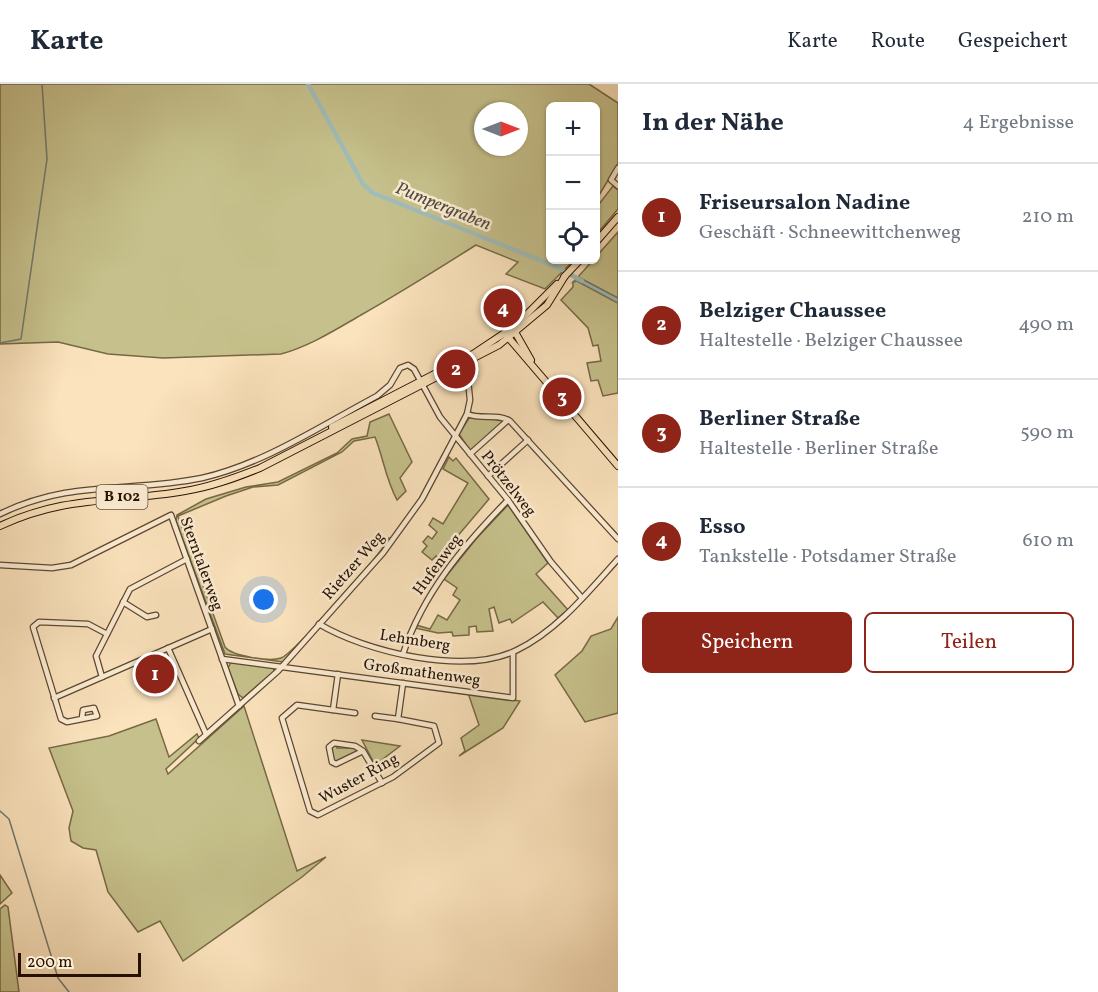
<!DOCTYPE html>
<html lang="de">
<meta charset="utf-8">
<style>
body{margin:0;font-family:Vollkorn,serif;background:#f2f2f3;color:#1f2937}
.controls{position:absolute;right:18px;top:18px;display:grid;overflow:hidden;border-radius:9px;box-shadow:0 2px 4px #0004}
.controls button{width:54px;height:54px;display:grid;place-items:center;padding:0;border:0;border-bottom:2px solid #e0e1e3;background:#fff;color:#1f2937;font:30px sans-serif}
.compass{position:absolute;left:474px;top:18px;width:54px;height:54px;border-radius:50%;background:#fff;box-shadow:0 2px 4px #0004;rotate:90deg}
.scale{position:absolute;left:18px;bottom:15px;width:123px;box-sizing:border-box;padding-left:6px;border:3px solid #261100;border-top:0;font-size:16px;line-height:21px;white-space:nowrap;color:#261100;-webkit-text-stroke:4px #fcedd4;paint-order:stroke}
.you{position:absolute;left:264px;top:516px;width:21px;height:21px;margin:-15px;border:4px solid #fff;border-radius:50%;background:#1a73e8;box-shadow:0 0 0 9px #1a73e833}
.badge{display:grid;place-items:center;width:39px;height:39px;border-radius:50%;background:#8f2418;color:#fff;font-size:20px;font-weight:700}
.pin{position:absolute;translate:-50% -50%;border:3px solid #fff;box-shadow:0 2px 6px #0006}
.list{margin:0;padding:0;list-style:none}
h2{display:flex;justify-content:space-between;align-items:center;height:78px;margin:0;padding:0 24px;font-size:26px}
h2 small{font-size:20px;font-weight:400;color:#747a83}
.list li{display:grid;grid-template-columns:39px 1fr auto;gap:18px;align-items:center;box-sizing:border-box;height:108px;padding:0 24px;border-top:2px solid #e0e1e3}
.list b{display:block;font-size:22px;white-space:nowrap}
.list p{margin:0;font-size:20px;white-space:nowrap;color:#747a83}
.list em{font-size:20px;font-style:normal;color:#747a83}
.actions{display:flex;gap:12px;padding:18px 24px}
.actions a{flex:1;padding:14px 0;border:2px solid #8f2418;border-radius:9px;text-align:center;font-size:21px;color:#8f2418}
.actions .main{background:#8f2418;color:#fff}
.icon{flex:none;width:33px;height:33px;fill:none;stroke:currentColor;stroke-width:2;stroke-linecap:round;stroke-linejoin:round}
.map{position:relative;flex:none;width:618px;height:908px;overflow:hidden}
header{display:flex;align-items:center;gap:36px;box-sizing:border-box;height:84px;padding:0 30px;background:#fff;border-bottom:2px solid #e0e1e3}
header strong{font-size:28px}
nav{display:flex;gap:33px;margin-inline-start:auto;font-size:21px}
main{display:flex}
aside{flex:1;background:#fff}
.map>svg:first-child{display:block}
.green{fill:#c6c18c;stroke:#766946;stroke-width:1.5;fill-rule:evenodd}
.water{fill:#a1bdb9;stroke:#70786f;stroke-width:1.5}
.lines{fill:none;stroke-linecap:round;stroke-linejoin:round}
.stream{stroke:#70786f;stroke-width:1.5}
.canal{stroke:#a1bdb9;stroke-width:4.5}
.minor-casing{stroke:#5b462f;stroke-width:7}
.major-casing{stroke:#261100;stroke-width:8}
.minor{stroke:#fcedd4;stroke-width:4.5}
.major{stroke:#fbe3bd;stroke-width:6}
.labels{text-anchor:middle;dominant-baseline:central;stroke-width:5;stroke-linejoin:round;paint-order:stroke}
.shield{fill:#fcedd4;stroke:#665340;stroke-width:1.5}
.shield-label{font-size:15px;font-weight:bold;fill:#261100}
.street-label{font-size:16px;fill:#261100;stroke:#fcedd4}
.water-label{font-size:18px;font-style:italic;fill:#514d41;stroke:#fcedd4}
</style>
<header>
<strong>Karte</strong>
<nav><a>Karte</a><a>Route</a><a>Gespeichert</a></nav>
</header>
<main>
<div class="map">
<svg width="618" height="908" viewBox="0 0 618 908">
<rect width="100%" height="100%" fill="#fbe3bd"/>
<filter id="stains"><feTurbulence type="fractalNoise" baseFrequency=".00333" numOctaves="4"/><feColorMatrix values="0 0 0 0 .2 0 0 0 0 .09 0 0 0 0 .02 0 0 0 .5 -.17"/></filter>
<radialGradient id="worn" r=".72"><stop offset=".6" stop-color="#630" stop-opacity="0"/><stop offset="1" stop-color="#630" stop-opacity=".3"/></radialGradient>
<g class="green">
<path d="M0,0h589l29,19v61l-22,36v-94h-46v154h24l-29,29 -39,-15 12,-12 -42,-17c-38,24 -76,48 -115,70 -26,15 -51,31 -80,39l-118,4 -55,-4 -50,-12 -58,2zM483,27h36v36h-36z"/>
<path d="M613,102l5,4v19l-22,26v-27z"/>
<path d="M618,148v66l-40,-21z"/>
<path d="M577,197l41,22v90l-15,3 -5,-16 -7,1 -4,-18 14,-2 -3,-16 -5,1 -5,-18 -27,-28 12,-13v-5z"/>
<path d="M389,330l23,48 -12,16 6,13 -9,9c-12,-23 -13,-40 -22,-63l-21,4 -12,11 -64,33 -25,2 -27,9 -48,20 47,131c7,9 45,15 56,11 12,-4 101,-105 108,-120l2,2 -108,122 -58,-8 -49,-133 1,-6 29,-16 40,-12 32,-5 59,-29 15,-14 15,-3 3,-14z"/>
<path d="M469,334h2l34,1 -34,33 -12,-18z"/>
<path d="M449,373l4,4 3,-3 33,41 -50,59 -3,-2 -4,4 -10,-8 5,-6 -4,-4 5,-6 4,3 5,-7 -8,-7 4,-7 10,6 25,-41 -25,-14z"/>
<path d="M508,421l40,58 -12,11 32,36 -10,8 -15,-16 -31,21 -2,-4 -11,4 -5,-16 -5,2 4,22 -16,1 -1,-6 -7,1v8l-16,1 -1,-4 -14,1 -23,-5 1,-3 14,4 8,-14 9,5 13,-20 -7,-5 4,-7 -13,-9 32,-40z"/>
<path d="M618,533v96l-33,9 -30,-47 27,-24 9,-15 20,-7z"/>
<path d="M231,578l41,5 3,4 -32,27 -5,-4 -10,-26z"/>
<path d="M468,609l52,8 -17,27 -44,28 6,-5 -4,-13 18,-13z"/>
<path d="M244,622l53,165 29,-14 -24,20 -119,84 -23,-40 -22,11 -30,-40 -12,-42 -13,-2 -12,-7 -2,-13 4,-17 -24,-63 60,-12 47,-17 13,38 28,-23 2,4 -33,31 2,5z"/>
<path d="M362,656l38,6 -25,19z"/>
<path d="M337,661v3h18l2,4 -20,10 -3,-2 -3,-13z"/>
<path d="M0,791l12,18 -12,11z"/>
<path d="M5,821l3,2 11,85h-19v-83z"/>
</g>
<path class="water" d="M578,193l40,21v5l-41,-22 -4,1z"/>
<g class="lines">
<g class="stream">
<path d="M0,259l21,-4 26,-180 -5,-75"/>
<path d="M0,727l9,8 49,159 11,14"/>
</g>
<path class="canal" d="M308,0l55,100 10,9 184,74 25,14"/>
<g class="minor-casing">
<g id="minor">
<path d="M618,84l-7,12 7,6"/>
<path d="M467,330c15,6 30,-1 43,7l108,118"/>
<path d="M470,370l38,-34"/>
<path d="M488,392l40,-36"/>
<path d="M0,430c72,-35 130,-21 202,-36 62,-14 120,-53 175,-82l13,-11 10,-17 8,-3 6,4 26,48 68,83 43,62 31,36"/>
<path d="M0,481l52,3 19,-3 100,-50 68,191"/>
<path d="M123,518l24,15 9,-2"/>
<path d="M319,540c47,28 146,52 198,26 41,-20 71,-58 101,-91"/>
<path d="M168,564l38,86"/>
<path d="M403,570c20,-61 61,-109 105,-154"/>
<path d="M222,575l291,39v-45"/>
<path d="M338,590l-5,36 22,3"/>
<path d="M102,593l-6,-21 34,-67 57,-30"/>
<path d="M54,614l158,-69"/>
<path d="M333,626l-36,-5 -15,13 28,93 8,4 75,-38 46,-34 -5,-17 -36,-7 5,-36"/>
<path d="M375,632l23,3"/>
<path d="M82,634l1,-8 11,-2 3,8 -30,6 -6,-3 -28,-92 6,-5 49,2 19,10"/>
<path d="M199,657l79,-70 105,-118 39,-54 45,-85 3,-14 -3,-30"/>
<path d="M363,667l-8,-5 -21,-3 -5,4 3,15 4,2 27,-13 19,32"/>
</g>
</g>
<g class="major-casing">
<g id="major">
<path d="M596,158l22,-25"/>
<path d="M564,193l16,-17"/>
<path d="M515,248l16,28"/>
<path d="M507,252l111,130"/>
<path d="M332,343l141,-73 42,-28 42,-42"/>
<path d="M0,442c65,-31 117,-23 185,-35 26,-4 50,-13 75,-23l239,-123 48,-40 18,-29"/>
</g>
</g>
<use href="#minor" class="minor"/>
<use href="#major" class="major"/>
</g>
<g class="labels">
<rect class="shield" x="96.5" y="401" width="51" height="24" rx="4.5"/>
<g class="shield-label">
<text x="122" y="413">B 102</text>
</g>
<g class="street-label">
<text transform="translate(508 400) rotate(52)">Prötzelweg</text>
<text transform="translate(201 480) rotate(70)">Sterntalerweg</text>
<text transform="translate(438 481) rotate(-54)">Hufenweg</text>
<text transform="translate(354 482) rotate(-49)">Rietzer Weg</text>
<text transform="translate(415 557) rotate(9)">Lehmberg</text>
<text transform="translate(422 589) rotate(8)">Großmathenweg</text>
<text transform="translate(359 695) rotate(-29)">Wuster Ring</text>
</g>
<g class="water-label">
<text transform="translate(443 123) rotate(22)">Pumpergraben</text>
</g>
</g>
<rect width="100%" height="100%" filter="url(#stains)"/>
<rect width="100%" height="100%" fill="url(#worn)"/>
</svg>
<div class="controls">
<button>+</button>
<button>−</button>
<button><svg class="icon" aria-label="locate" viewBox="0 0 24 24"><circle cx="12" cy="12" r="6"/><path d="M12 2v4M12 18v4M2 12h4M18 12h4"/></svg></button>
</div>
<svg class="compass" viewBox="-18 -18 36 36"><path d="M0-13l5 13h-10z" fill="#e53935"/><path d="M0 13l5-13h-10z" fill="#747a83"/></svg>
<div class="scale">200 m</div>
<div class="you"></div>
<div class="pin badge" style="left:155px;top:590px">1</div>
<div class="pin badge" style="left:456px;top:285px">2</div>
<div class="pin badge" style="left:562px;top:313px">3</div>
<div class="pin badge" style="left:503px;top:224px">4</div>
</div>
<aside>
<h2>In der Nähe<small>4 Ergebnisse</small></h2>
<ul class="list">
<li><span class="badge">1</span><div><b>Friseursalon Nadine</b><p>Geschäft · Schneewittchenweg</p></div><em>210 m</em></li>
<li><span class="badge">2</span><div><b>Belziger Chaussee</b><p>Haltestelle · Belziger Chaussee</p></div><em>490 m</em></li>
<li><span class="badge">3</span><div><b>Berliner Straße</b><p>Haltestelle · Berliner Straße</p></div><em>590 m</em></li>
<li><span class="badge">4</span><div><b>Esso</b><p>Tankstelle · Potsdamer Straße</p></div><em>610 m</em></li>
</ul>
<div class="actions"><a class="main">Speichern</a><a>Teilen</a></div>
</aside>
</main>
